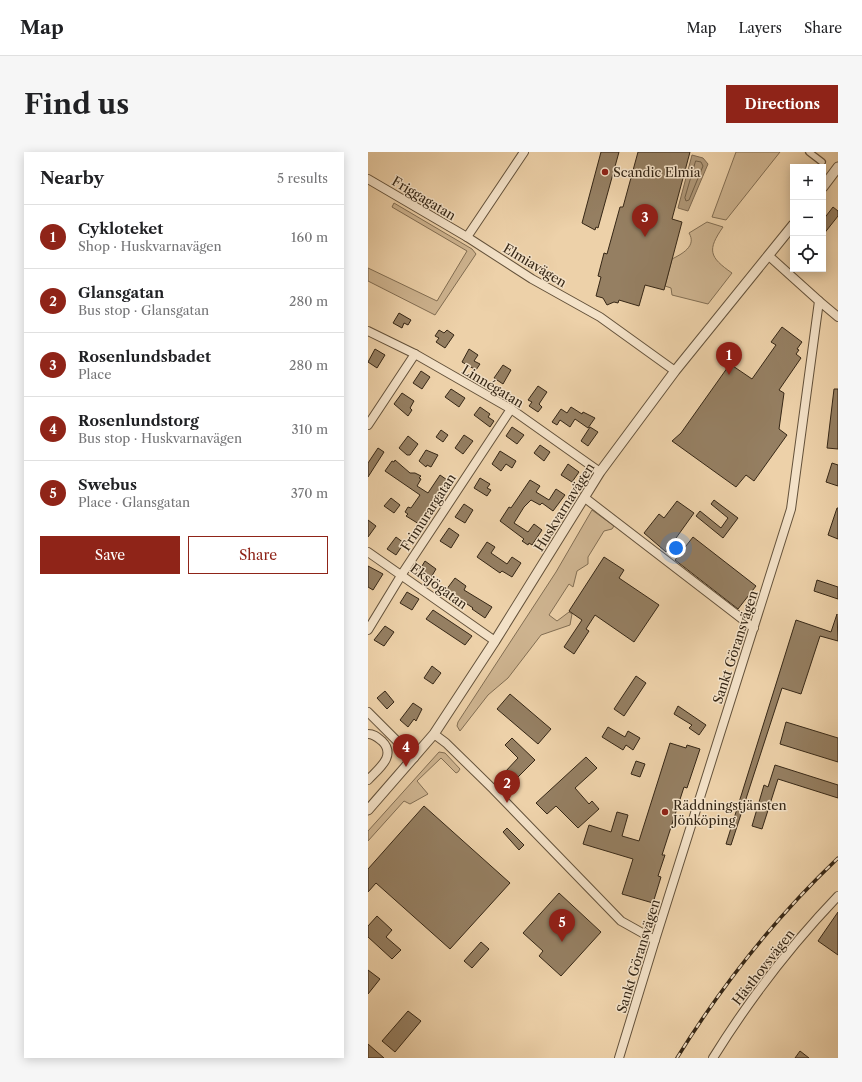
<!DOCTYPE html>
<meta charset="utf-8">
<style>
body{margin:0;font-family:"Libre Caslon Text",serif;background:#f6f6f6;color:#202124}
.controls{position:absolute;right:12px;top:12px;display:grid;overflow:hidden;border-radius:0px;box-shadow:0 2px 10px #0003}
.controls button{width:36px;height:36px;display:grid;place-items:center;padding:0;border:0;border-bottom:1px solid #e0e0e0;background:#fff;color:#202124;font:20px sans-serif}
.you{position:absolute;left:308px;top:396px;width:14px;height:14px;margin:-10px;border:3px solid #fff;border-radius:50%;background:#1a73e8;box-shadow:0 0 0 6px #1a73e833}
.badge{display:grid;place-items:center;width:26px;height:26px;border-radius:50%;background:#8f2418;color:#fff;font-size:13px;font-weight:700}
.pin{position:absolute;translate:-50% -33px;filter:drop-shadow(0 1px 2px #0008)}
.pin::after{content:'';position:absolute;top:21px;width:14px;height:12px;background:inherit;clip-path:polygon(0 0,100% 0,50% 100%)}
.list{margin:0;padding:0;list-style:none}
h2{display:flex;justify-content:space-between;align-items:center;height:52px;margin:0;padding:0 16px;font-size:17px}
h2 small{font-size:13px;font-weight:400;color:#757577}
.list li{display:grid;grid-template-columns:26px 1fr auto;gap:12px;align-items:center;box-sizing:border-box;height:64px;padding:0 16px;border-top:1px solid #e0e0e0}
.list b{display:block;font-size:15px;white-space:nowrap}
.list p{margin:0;font-size:13px;white-space:nowrap;color:#757577}
.list em{font-size:13px;font-style:normal;color:#757577}
.actions{display:flex;gap:8px;padding:12px 16px}
.actions a{flex:1;padding:9px 0;border:1px solid #8f2418;border-radius:0px;text-align:center;font-size:14px;color:#8f2418}
.actions .main{background:#8f2418;color:#fff}
.icon{flex:none;width:22px;height:22px;fill:none;stroke:currentColor;stroke-width:2;stroke-linecap:round;stroke-linejoin:round}
.map{position:relative;flex:none;width:470px;height:906px;overflow:hidden;border-radius:0px}
header{display:flex;align-items:center;gap:24px;box-sizing:border-box;height:56px;padding:0 20px;background:#fff;border-bottom:1px solid #e0e0e0}
header strong{font-size:19px}
nav{display:flex;gap:22px;margin-inline-start:auto;font-size:14px}
.intro{display:flex;align-items:center;justify-content:space-between;box-sizing:border-box;height:96px;padding:0 24px}
h1{margin:0;font-size:28px}
.button{padding:10px 18px;border-radius:0px;background:#8f2418;color:#fff;font-size:14px;font-weight:700}
main{display:flex;gap:24px;padding:0 24px}
aside{flex:1;background:#fff;border-radius:0px;box-shadow:0 2px 10px #0003}
.map>svg:first-child{display:block}
.green{fill:#ceb490;stroke:#826e53}
.water{fill:#af9777;stroke:#7f6a50}
.lines{fill:none;stroke-linecap:round;stroke-linejoin:round}
.shore{stroke:#725f46;stroke-width:1}
.building{fill:#957f62;stroke:#362716}
.pedestrian-casing{stroke:#64523b;stroke-width:8}
.minor-casing{stroke:#64523b;stroke-width:10}
.tertiary-casing{stroke:#64523b;stroke-width:11}
.pedestrian{stroke:#f3e1c7;stroke-width:5.5}
.minor{stroke:#f3e1c7;stroke-width:8}
.tertiary{stroke:#f3e1c7;stroke-width:9}
.rail-casing{stroke:#362716;stroke-width:3.5}
.rail{stroke:#f3e1c7;stroke-width:2;stroke-dasharray:6;stroke-linecap:butt}
.poi-dot{fill:#8f2418;stroke:#f3e1c7;stroke-width:1.5}
.labels{text-anchor:middle;dominant-baseline:central;stroke-width:3;stroke-linejoin:round;paint-order:stroke}
.poi-label{font-size:13px;fill:#362716;stroke:#f3e1c7;text-anchor:start}
.street-label{font-size:13px;fill:#362716;stroke:#f3e1c7}
</style>
<header>
<strong>Map</strong>
<nav><a>Map</a><a>Layers</a><a>Share</a></nav>
</header>
<div class="intro"><h1>Find us</h1><a class="button">Directions</a></div>
<main>
<aside>
<h2>Nearby<small>5 results</small></h2>
<ul class="list">
<li><span class="badge">1</span><div><b>Cykloteket</b><p>Shop · Huskvarnavägen</p></div><em>160 m</em></li>
<li><span class="badge">2</span><div><b>Glansgatan</b><p>Bus stop · Glansgatan</p></div><em>280 m</em></li>
<li><span class="badge">3</span><div><b>Rosenlundsbadet</b><p>Place</p></div><em>280 m</em></li>
<li><span class="badge">4</span><div><b>Rosenlundstorg</b><p>Bus stop · Huskvarnavägen</p></div><em>310 m</em></li>
<li><span class="badge">5</span><div><b>Swebus</b><p>Place · Glansgatan</p></div><em>370 m</em></li>
</ul>
<div class="actions"><a class="main">Save</a><a>Share</a></div>
</aside>
<div class="map">
<svg width="470" height="906" viewBox="0 0 470 906">
<rect width="100%" height="100%" fill="#edd1a9"/>
<filter id="stains"><feTurbulence type="fractalNoise" baseFrequency=".005" numOctaves="4"/><feColorMatrix values="0 0 0 0 .2 0 0 0 0 .09 0 0 0 0 .02 0 0 0 .5 -.17"/></filter>
<radialGradient id="worn" r=".72"><stop offset=".6" stop-color="#630" stop-opacity="0"/><stop offset="1" stop-color="#630" stop-opacity=".3"/></radialGradient>
<g class="green">
<path d="M368,0h44l-54,68 -14,-3z"/>
<path d="M26,51l78,46 4,5 -41,61 -67,-34v-13l69,33 30,-50 -75,-44z"/>
<path d="M339,70l16,5c-16,23 -14,30 9,46l-24,31 -36,-9 -1,-7 -6,-2 7,-27c10,-5 25,-13 17,-26z"/>
<path d="M224,358l22,16 -2,3 -8,2 -16,26v7l-11,7 -4,16 -4,-3 -20,31 8,6 12,-9 3,2 -2,11 -29,10 -33,43 -20,17 -28,36 -3,-5 1,-4 98,-150z"/>
<path d="M71,600l6,1 15,16 -2,3 -2,1 -15,-15 -24,23 11,13 -18,10 -6,-3 -36,40v-10z"/>
</g>
<path class="water" d="M324,3l11,3 5,6 -20,47 -10,-3z"/>
<g class="lines">
<path class="shore" d="M328,9l5,1 2,4 -14,34 -3,1 -1,-3z"/>
</g>
<g class="building">
<path d="M233,0h18l-21,76 -2,-1 -1,3 -13,-7z"/>
<path d="M270,0h52l-18,67 10,3 -18,68 -19,-5 -6,21 -20,-6 -1,3 -4,-1 -7,3 -4,-7 -7,-2 5,-19 -3,-1 6,-23 3,1 13,-47h3z"/>
<path d="M465,55l5,4v5l-15,19v-15z"/>
<path d="M31,161l12,7 -3,5 -4,-2 -2,5 -9,-5z"/>
<path d="M414,175l20,15 -5,7 2,1 -3,4 5,4 -22,32 5,3 -5,36 8,6 -33,46 -8,-6 -10,12 -64,-46 9,-8 49,-69 22,15 24,-34 -5,-3z"/>
<path d="M71,178l5,3 3,-3 7,5 -9,13 -9,-6 3,-4 -4,-2z"/>
<path d="M7,197l10,6 -8,13 -9,-6z"/>
<path d="M101,197l9,6 -4,6 6,3 -4,6 -14,-8z"/>
<path d="M135,213l8,5 -8,14 -9,-6z"/>
<path d="M53,219l9,6 -8,12 -9,-6z"/>
<path d="M170,234l9,6 -8,12 3,3 -4,5 -9,-6 3,-4 -4,-2z"/>
<path d="M83,237l14,9 -6,9 -14,-10z"/>
<path d="M466,237h4v60l-11,-1z"/>
<path d="M34,241l12,8 -4,7 2,2 -4,6 -14,-12z"/>
<path d="M112,255l10,7 -2,3 6,4 -4,6 -16,-12z"/>
<path d="M203,255l11,7 1,-2 12,6 -7,10 -13,-9 -5,8 -10,-7 -3,5 -5,-3 9,-13 6,4z"/>
<path d="M144,275l12,8 -7,9 -11,-8z"/>
<path d="M222,275l8,5 -10,14 -7,-5z"/>
<path d="M73,278l7,5 -5,7 -7,-5z"/>
<path d="M96,283l9,6 -10,13 -8,-6z"/>
<path d="M40,284l10,8 -8,11h-3l-8,-7z"/>
<path d="M172,293l10,7 -6,9 -10,-8z"/>
<path d="M10,296l6,4 -16,25v-14z"/>
<path d="M58,298l12,5 -7,12 -4,-2 -1,2 -7,-6z"/>
<path d="M132,299l16,10 -4,7 -6,-4 -5,7 -9,-7z"/>
<path d="M27,308l15,13h5l6,3 -2,2 2,1 -4,7 11,7 12,-18 10,7 -12,19 2,2 -3,5 -5,-3 -13,19 -13,-8 2,-2 -3,-2 3,-5 3,1 9,-13 -35,-24 7,-10 2,1z"/>
<path d="M464,311l6,2v21l-12,-4z"/>
<path d="M200,312l11,8 -7,10 -11,-7z"/>
<path d="M112,326l10,6 -3,4 4,2 -4,6 -13,-8z"/>
<path d="M162,328l10,6 -4,6 13,8 7,-11 9,6 -12,16 -11,-8 -2,2 -9,-5 -7,7 -10,16 14,9 6,-8 8,6 -10,15 -3,-2 -1,2 -6,-4 2,-2 -24,-18 9,-14 2,1z"/>
<path d="M23,346l9,7 -6,8 -10,-7z"/>
<path d="M346,348l24,18 -15,20 -27,-22 4,-5 21,17 7,-10 -17,-14z"/>
<path d="M309,349l17,12 -28,39 -22,-19 15,-19 5,4z"/>
<path d="M96,352l9,6 -8,13 -10,-6z"/>
<path d="M469,356h1v31l-10,-4z"/>
<path d="M0,368l8,6 -8,11z"/>
<path d="M81,376l10,7 -8,13 -11,-7z"/>
<path d="M28,385l8,6 -8,12 -9,-6z"/>
<path d="M325,385l63,49 -18,23 -63,-49z"/>
<path d="M119,390l8,5 -4,6 16,11 5,-7 9,6 -9,14 -10,-6 -2,2 -23,-16z"/>
<path d="M236,405l20,13 -5,8 40,27 -25,37 -39,-27 -9,14 3,2 -15,23 -10,-7 18,-27 -13,-9z"/>
<path d="M57,409l11,8 -6,10 -11,-8z"/>
<path d="M0,414l15,8 -10,16 -5,-3z"/>
<path d="M87,426l11,8 -2,4 28,17 -7,11 -13,-9 1,-1 -27,-18z"/>
<path d="M449,428l21,7v12l-24,-8z"/>
<path d="M39,440l12,7 -7,11 -12,-7z"/>
<path d="M65,458l39,26 -7,9 -39,-26z"/>
<path d="M469,462l1,27 -18,-5 -19,58 -19,-6 -51,157 -5,-1 70,-224 35,12z"/>
<path d="M17,474l9,6 -10,14 -10,-6z"/>
<path d="M64,514l9,7 -8,11 -9,-6z"/>
<path d="M268,524l10,7 -22,33 -10,-7z"/>
<path d="M17,539l9,11 -7,7 -10,-11z"/>
<path d="M142,542l41,35 -13,15 -41,-35z"/>
<path d="M45,551l9,6 -6,12 -2,-2 -6,8 -8,-7z"/>
<path d="M310,554l28,19 -7,10 -10,-7 3,-3 -18,-11z"/>
<path d="M418,570l52,16v24l-58,-18z"/>
<path d="M240,575l17,10 3,-6 12,7 -7,12 -7,-5 -3,5 -21,-13z"/>
<path d="M144,586l23,22 -21,21 -9,-9 13,-14 -13,-13z"/>
<path d="M302,591l16,5 1,-3 13,4 -13,39 -3,-1 -22,68h3l-7,21 3,1 -8,26 -31,-9 11,-35 -50,-15 6,-19 22,7 6,-20 11,3 -6,21 17,5z"/>
<path d="M218,605l11,11 -22,20 14,16 3,-3 7,8 -21,19 -22,-22 -9,8 -11,-11z"/>
<path d="M268,609l9,3 -5,13 -9,-3z"/>
<path d="M407,613l63,20v13l-60,-19 -16,50 -10,-3 12,-41 4,2z"/>
<path d="M56,654l86,77 -60,66 -74,-66 -8,9v-23z"/>
<path d="M139,676l17,17 -5,5 -16,-18z"/>
<path d="M191,741l42,39 -40,44 -22,-20 4,-5 -20,-18z"/>
<path d="M470,760v43l-20,-14z"/>
<path d="M9,764l15,14 -6,7 15,13 -9,9 -24,-22v-11z"/>
<path d="M113,790l8,7 -17,19 -8,-7z"/>
<path d="M0,818l12,9 -12,15z"/>
<path d="M40,859l13,10 -26,31 -13,-11z"/>
<path d="M0,892l16,14h-16z"/>
<path d="M432,899l9,7h-14z"/>
</g>
<g class="lines">
<g class="pedestrian-casing">
<path id="pedestrian" d="M441,0l13,10"/>
</g>
<g class="minor-casing">
<g id="minor">
<path d="M156,0l-57,85 65,42 68,38 75,54"/>
<path d="M0,27l99,58"/>
<path d="M451,149l19,16"/>
<path d="M0,179l47,23 96,55 89,63"/>
<path d="M0,273l47,-71"/>
<path d="M217,346l169,130"/>
<path d="M0,400l127,89"/>
<path d="M0,478l34,-56 109,-165"/>
<path d="M0,560l46,46"/>
<path d="M0,582c6,0 9,3 14,7 15,15 -4,28 -14,39"/>
<path d="M66,582l12,9 47,46 128,132 34,19"/>
<path d="M251,906l36,-118 136,-431 28,-208 -50,-45"/>
<path d="M345,906c36,-58 78,-113 125,-162"/>
</g>
</g>
<g class="tertiary-casing">
<g id="tertiary">
<path d="M455,35l15,-20"/>
<path d="M0,658l66,-76 61,-93 105,-169 75,-101 118,-146"/>
</g>
</g>
<use href="#pedestrian" class="pedestrian"/>
<use href="#minor" class="minor"/>
<use href="#tertiary" class="tertiary"/>
<g class="rail-casing">
<path id="rail" d="M309,906c45,-73 99,-141 161,-200"/>
</g>
<use href="#rail" class="rail"/>
</g>
<g class="poi-dot">
<circle cx="237" cy="20" r="4"/>
<circle cx="297" cy="660" r="4"/>
</g>
<g class="labels">
<g class="poi-label">
<text x="245" y="20">Scandic Elmia</text>
<text x="305" y="653">Räddningstjänsten<tspan x="305" dy="15">Jönköping</tspan></text>
</g>
<g class="street-label">
<text transform="translate(56 46) rotate(31)">Friggagatan</text>
<text transform="translate(167 113) rotate(31)">Elmiavägen</text>
<text transform="translate(125 234) rotate(31)">Linnégatan</text>
<text transform="translate(196 355) rotate(-58)">Huskvarnavägen</text>
<text transform="translate(60 360) rotate(-57)">Frimurargatan</text>
<text transform="translate(71 434) rotate(36)">Eksjögatan</text>
<text transform="translate(367 495) rotate(-72)">Sankt Göransvägen</text>
<text transform="translate(270 804) rotate(-73)">Sankt Göransvägen</text>
<text transform="translate(395 815) rotate(-52)">Hästhovsvägen</text>
</g>
</g>
<rect width="100%" height="100%" filter="url(#stains)"/>
<rect width="100%" height="100%" fill="url(#worn)"/>
</svg>
<div class="controls">
<button>+</button>
<button>−</button>
<button><svg class="icon" aria-label="locate" viewBox="0 0 24 24"><circle cx="12" cy="12" r="6"/><path d="M12 2v4M12 18v4M2 12h4M18 12h4"/></svg></button>
</div>
<div class="you"></div>
<div class="pin badge" style="left:361px;top:223px">1</div>
<div class="pin badge" style="left:139px;top:651px">2</div>
<div class="pin badge" style="left:277px;top:85px">3</div>
<div class="pin badge" style="left:38px;top:615px">4</div>
<div class="pin badge" style="left:194px;top:790px">5</div>
</div>
</main>
